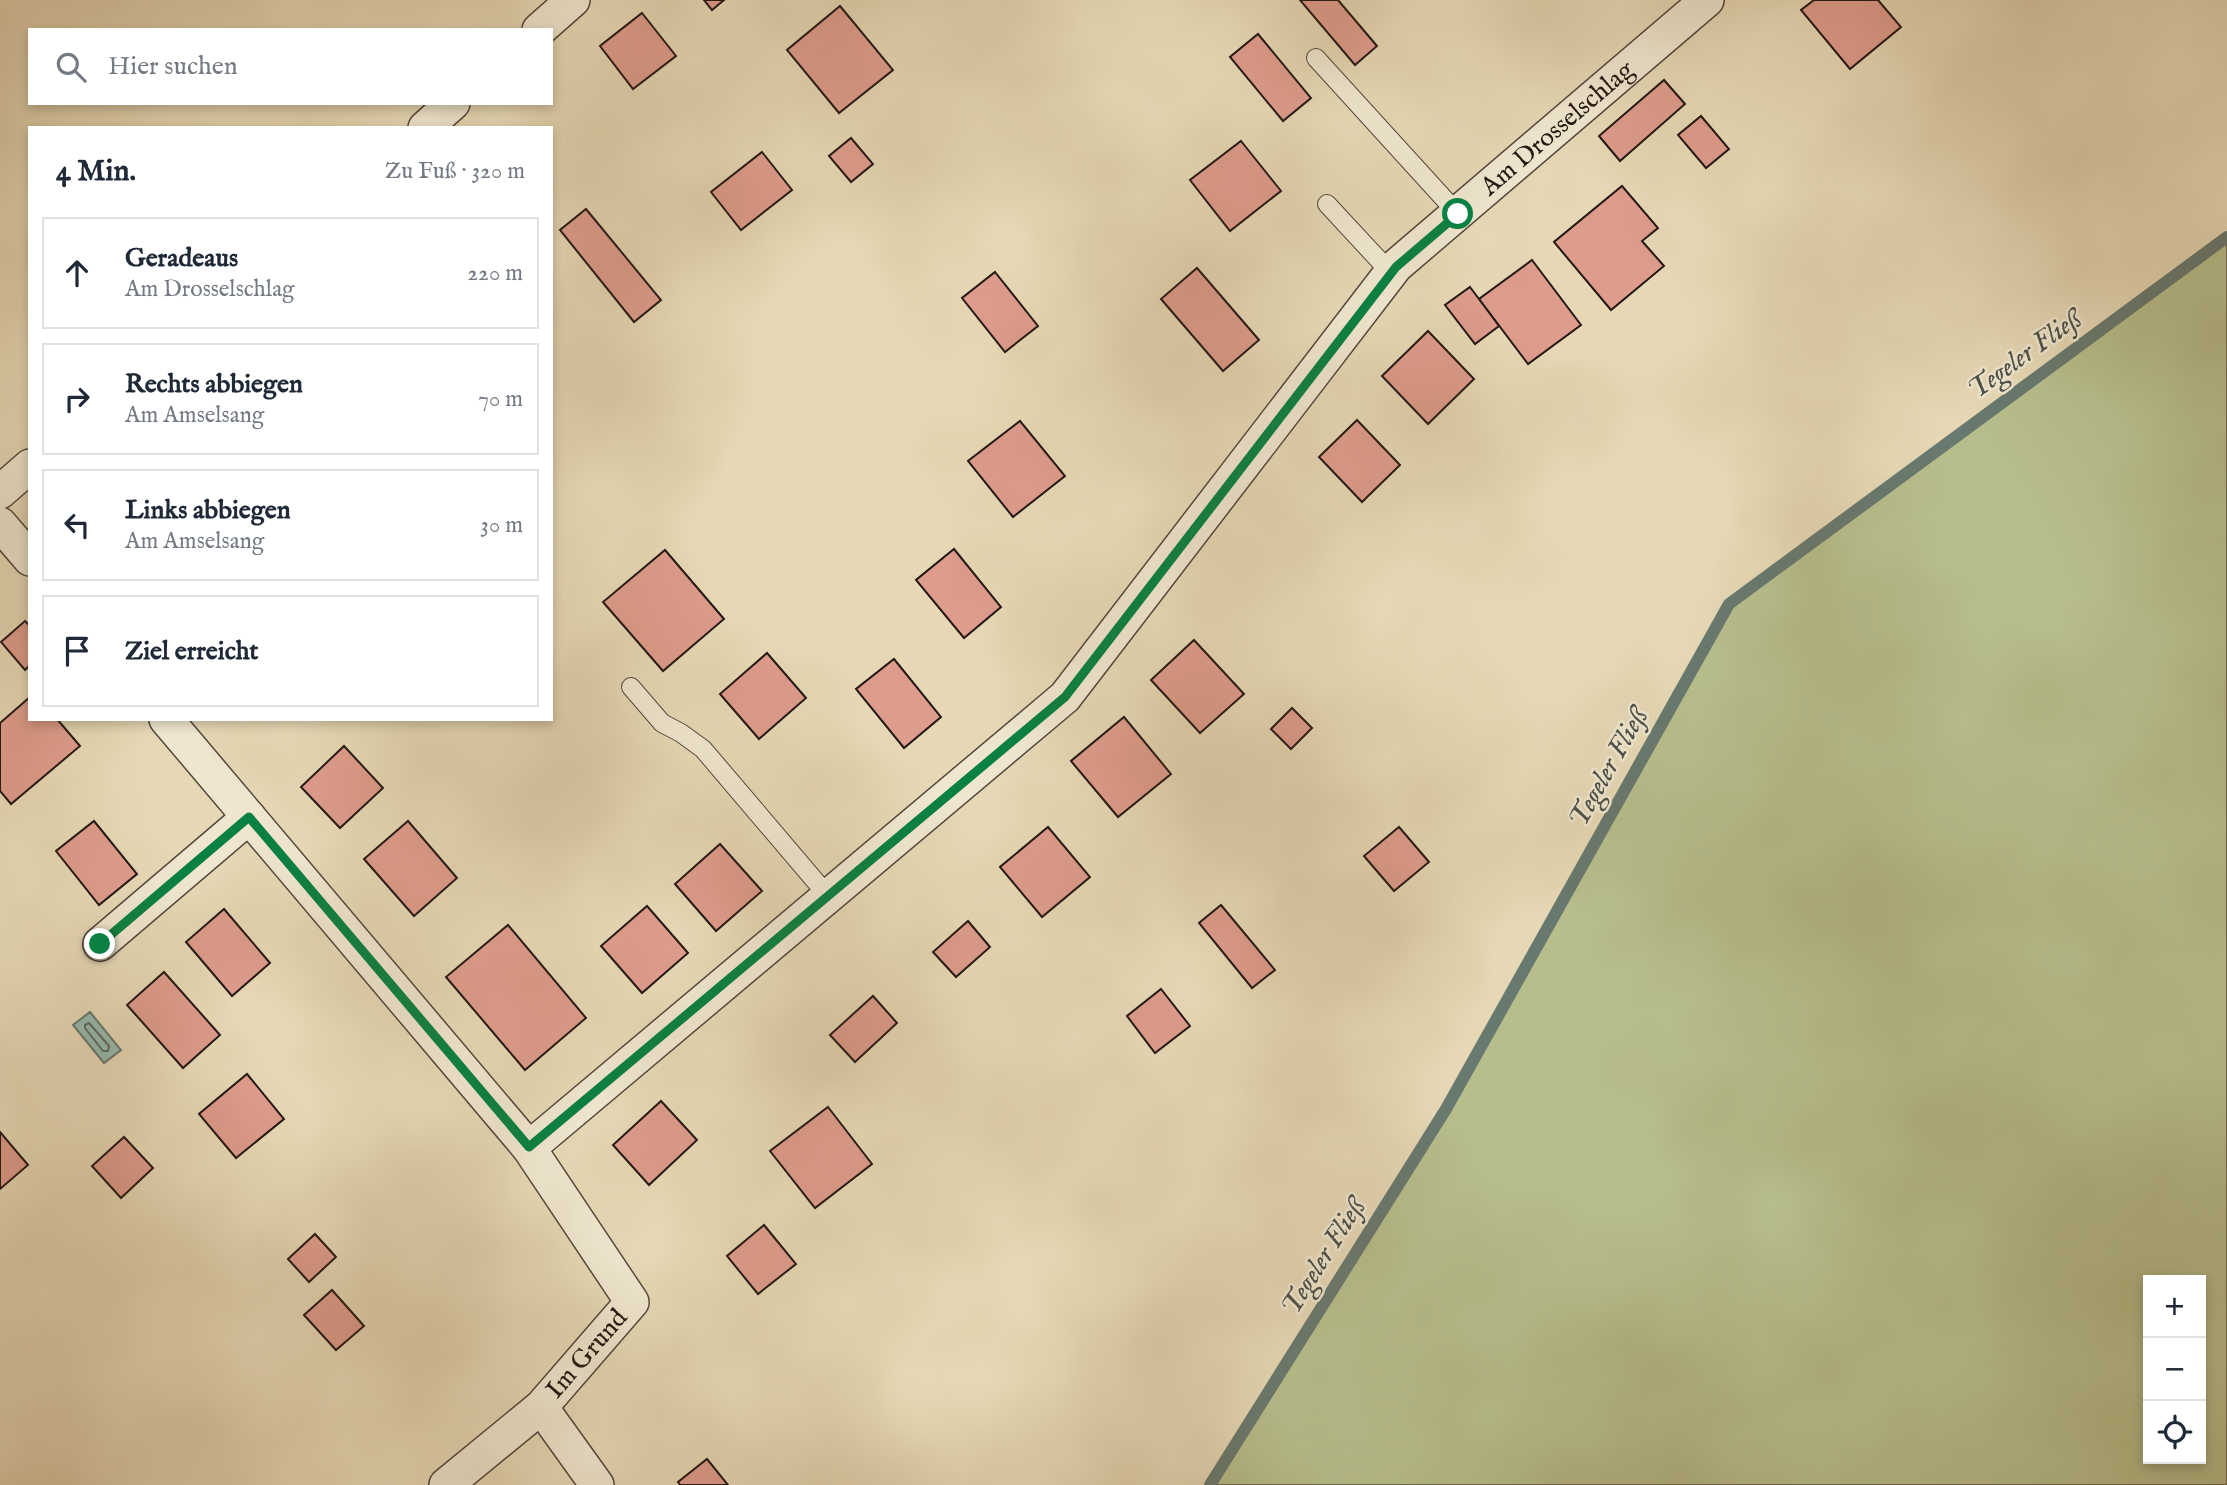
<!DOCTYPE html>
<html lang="de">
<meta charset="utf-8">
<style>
body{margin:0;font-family:"IM FELL English",serif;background:#f2f2f3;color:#1f2937}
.controls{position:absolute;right:21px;bottom:21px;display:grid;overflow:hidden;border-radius:0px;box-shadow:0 4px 10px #0003}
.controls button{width:63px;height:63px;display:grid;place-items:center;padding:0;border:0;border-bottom:2px solid #e0e1e3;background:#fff;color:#1f2937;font:35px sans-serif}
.stop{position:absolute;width:21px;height:21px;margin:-16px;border:5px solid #0b8043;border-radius:50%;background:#fff}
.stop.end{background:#0b8043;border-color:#fff;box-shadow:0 2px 7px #0008}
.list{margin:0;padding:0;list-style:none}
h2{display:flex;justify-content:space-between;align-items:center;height:91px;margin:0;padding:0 28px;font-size:30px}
h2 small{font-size:23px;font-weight:400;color:#747a83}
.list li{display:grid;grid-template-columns:46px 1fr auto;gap:21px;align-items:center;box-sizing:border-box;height:112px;margin:0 14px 14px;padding:0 14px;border:2px solid #e0e1e3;border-radius:0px}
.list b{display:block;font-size:26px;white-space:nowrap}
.list p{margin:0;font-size:23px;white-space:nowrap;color:#747a83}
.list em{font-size:23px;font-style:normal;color:#747a83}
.icon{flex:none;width:38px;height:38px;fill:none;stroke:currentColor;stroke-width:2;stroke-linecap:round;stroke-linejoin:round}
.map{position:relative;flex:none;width:2227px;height:1485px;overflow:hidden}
.search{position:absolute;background:#fff;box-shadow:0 4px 10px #0003;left:28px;top:28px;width:525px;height:77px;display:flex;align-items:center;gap:18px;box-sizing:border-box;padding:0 24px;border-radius:0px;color:#747a83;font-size:26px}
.panel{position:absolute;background:#fff;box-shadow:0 4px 10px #0003;left:28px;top:126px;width:525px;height:595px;border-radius:0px}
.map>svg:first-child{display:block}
.green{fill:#b7be8c;stroke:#6e6b50;stroke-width:2;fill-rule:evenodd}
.water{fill:#96baad;stroke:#68796f;stroke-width:2}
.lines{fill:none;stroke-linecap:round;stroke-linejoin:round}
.shore{stroke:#5d6960;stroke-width:2}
.stream{stroke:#68796f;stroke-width:12}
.building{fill:#de9c8c;stroke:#241813;stroke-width:2}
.service-casing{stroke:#54483c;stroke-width:20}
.minor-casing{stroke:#54483c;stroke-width:36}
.service{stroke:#efe6cf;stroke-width:18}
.minor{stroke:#efe6cf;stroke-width:33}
.route{stroke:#0b8043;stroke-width:9}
.labels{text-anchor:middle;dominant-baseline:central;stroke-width:5;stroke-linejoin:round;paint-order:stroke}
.street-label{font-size:26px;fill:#241813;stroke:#efe6cf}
.water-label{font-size:28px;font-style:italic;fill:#4c5149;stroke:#efe6cf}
</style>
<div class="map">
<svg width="2227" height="1485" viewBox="0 0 2227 1485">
<rect width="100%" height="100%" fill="#e6d8b5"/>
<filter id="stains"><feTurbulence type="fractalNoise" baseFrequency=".00286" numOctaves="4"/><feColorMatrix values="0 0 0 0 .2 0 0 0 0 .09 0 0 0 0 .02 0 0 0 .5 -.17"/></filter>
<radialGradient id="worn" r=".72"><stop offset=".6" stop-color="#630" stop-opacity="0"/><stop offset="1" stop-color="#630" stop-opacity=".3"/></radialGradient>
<path class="green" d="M2227,237v1248h-1017l236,-376 283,-505zM2148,1280h53v179h-53z"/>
<path class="water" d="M90,1012l31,38 -17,13 -31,-38z"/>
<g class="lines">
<path class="shore" d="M89,1023l20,23 -1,5h-5l-18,-23v-3z"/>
<path class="stream" d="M1210,1485l236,-376 283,-505 498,-367"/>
</g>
<g class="building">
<path d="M704,0h20l-12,10z"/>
<path d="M1300,0h38l39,46 -22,19z"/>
<path d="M1814,0h64l23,27 -51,42 -49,-59z"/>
<path d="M840,6l53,64 -54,43 -52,-63z"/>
<path d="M642,13l34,43 -43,33 -33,-43z"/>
<path d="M1258,34l53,64 -28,23 -53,-64z"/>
<path d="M1664,80l21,24 -65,57 -21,-25z"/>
<path d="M1701,116l28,33 -23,19 -28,-33z"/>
<path d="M851,138l22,26 -22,18 -22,-26z"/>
<path d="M1241,141l40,50 -51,40 -40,-51z"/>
<path d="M762,152l30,38 -51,40 -30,-38z"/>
<path d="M1622,186l36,42 -16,13 22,25 -53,44 -57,-68z"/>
<path d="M586,209l75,91 -27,22 -74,-92z"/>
<path d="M1532,260l49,65 -53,39 -49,-65z"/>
<path d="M1197,268l62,72 -36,31 -62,-72z"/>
<path d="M995,272l43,54 -33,26 -43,-54z"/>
<path d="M1470,287l29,39 -24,18 -30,-39z"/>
<path d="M1428,331l46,48 -46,45 -46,-48z"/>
<path d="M1357,420l43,45 -38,37 -43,-45z"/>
<path d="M1020,421l45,55 -52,41 -45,-56z"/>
<path d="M954,549l47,58 -37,31 -48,-58z"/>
<path d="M665,550l59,69 -61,52 -60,-69z"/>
<path d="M25,621l5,5v39l-5,5 -24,-28z"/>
<path d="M1194,640l50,54 -44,39 -49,-53z"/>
<path d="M767,653l39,45 -47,41 -39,-45z"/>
<path d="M894,659l47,58 -37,31 -48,-59z"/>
<path d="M30,697v22h27l23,27 -69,58 -11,-13v-68z"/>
<path d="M1292,708l20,20 -21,21 -20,-20z"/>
<path d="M1124,717l47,57 -53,43 -47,-56z"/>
<path d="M344,746l39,42 -43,40 -39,-41z"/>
<path d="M94,821l43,53 -38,31 -43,-54z"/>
<path d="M408,821l49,57 -43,38 -50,-57z"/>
<path d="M1048,827l42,50 -48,40 -42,-50z"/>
<path d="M1399,827l30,35 -35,29 -30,-35z"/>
<path d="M720,844l42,47 -46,40 -41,-47z"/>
<path d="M1221,905l54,65 -23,18 -53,-65z"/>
<path d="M647,906l41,47 -46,40 -41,-47z"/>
<path d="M224,909l46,54 -38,33 -46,-54z"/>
<path d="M968,921l22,26 -34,30 -23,-25z"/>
<path d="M508,925l78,93 -61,52 -79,-93z"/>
<path d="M164,972l56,63 -37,33 -56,-63z"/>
<path d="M1161,989l29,37 -35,27 -28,-37z"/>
<path d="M873,996l24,27 -42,39 -25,-27z"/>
<path d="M247,1074l37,45 -48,39 -37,-44z"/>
<path d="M661,1101l36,39 -48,45 -36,-40z"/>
<path d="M828,1107l44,57 -57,44 -45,-57z"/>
<path d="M0,1132l28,33 -28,24z"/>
<path d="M124,1137l29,31 -32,30 -29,-32z"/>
<path d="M764,1225l32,39 -38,30 -31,-38z"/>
<path d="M315,1234l21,23 -27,25 -21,-23z"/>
<path d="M332,1290l32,36 -28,24 -32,-35z"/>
<path d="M707,1459l21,26h-48l-2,-3z"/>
</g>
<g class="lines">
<g class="service-casing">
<g id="service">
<path d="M1316,58l142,156"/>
<path d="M1327,204l64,69"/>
<path d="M631,687l31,36 19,10 22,16 125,147"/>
</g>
</g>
<g class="minor-casing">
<g id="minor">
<path d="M539,30l34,-30"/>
<path d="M425,128l28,-25"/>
<path d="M0,492l30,-26"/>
<path d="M0,524l30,35"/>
<path d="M166,719l363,429 103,154 -91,105 -95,78"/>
<path d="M100,944l149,-127"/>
<path id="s1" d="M529,1148l536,-451 331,-431 311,-266"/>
<path d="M541,1407l56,78"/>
</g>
</g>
<use href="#service" class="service"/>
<use href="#minor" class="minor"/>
</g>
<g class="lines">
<path class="route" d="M100,944l149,-127 280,330 536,-450 331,-430 62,-53"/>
</g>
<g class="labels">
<g class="street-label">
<text stroke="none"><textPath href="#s1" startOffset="1456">Am Drosselschlag</textPath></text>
<text transform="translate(587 1354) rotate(-49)">Im Grund</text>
</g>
<g class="water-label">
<text transform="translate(2025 355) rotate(-36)">Tegeler Fließ</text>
<text transform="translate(1609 768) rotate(-61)">Tegeler Fließ</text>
<text transform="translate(1324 1257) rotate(-58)">Tegeler Fließ</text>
</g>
</g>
<rect width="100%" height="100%" filter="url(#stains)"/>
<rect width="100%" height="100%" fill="url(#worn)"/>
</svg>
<div class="controls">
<button>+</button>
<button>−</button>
<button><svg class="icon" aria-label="locate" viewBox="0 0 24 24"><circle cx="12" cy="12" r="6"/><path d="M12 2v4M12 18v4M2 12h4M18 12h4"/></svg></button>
</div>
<div class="stop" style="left:1458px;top:214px"></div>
<div class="stop end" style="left:100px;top:944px"></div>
<div class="search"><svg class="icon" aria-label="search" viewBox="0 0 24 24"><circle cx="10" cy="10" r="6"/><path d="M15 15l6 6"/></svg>Hier suchen</div>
<section class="panel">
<h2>4 Min.<small>Zu Fuß · 320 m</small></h2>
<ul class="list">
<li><svg class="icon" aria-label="ahead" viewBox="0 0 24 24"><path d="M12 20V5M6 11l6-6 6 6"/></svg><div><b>Geradeaus</b><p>Am Drosselschlag</p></div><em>220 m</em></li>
<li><svg class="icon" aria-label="right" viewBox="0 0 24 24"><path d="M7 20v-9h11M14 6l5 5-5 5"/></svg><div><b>Rechts abbiegen</b><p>Am Amselsang</p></div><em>70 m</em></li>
<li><svg class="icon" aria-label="left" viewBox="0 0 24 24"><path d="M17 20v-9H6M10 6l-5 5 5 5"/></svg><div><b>Links abbiegen</b><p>Am Amselsang</p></div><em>30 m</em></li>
<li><svg class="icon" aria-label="arrive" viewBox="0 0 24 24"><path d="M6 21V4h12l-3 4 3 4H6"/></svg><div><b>Ziel erreicht</b></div></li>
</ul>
</section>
</div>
